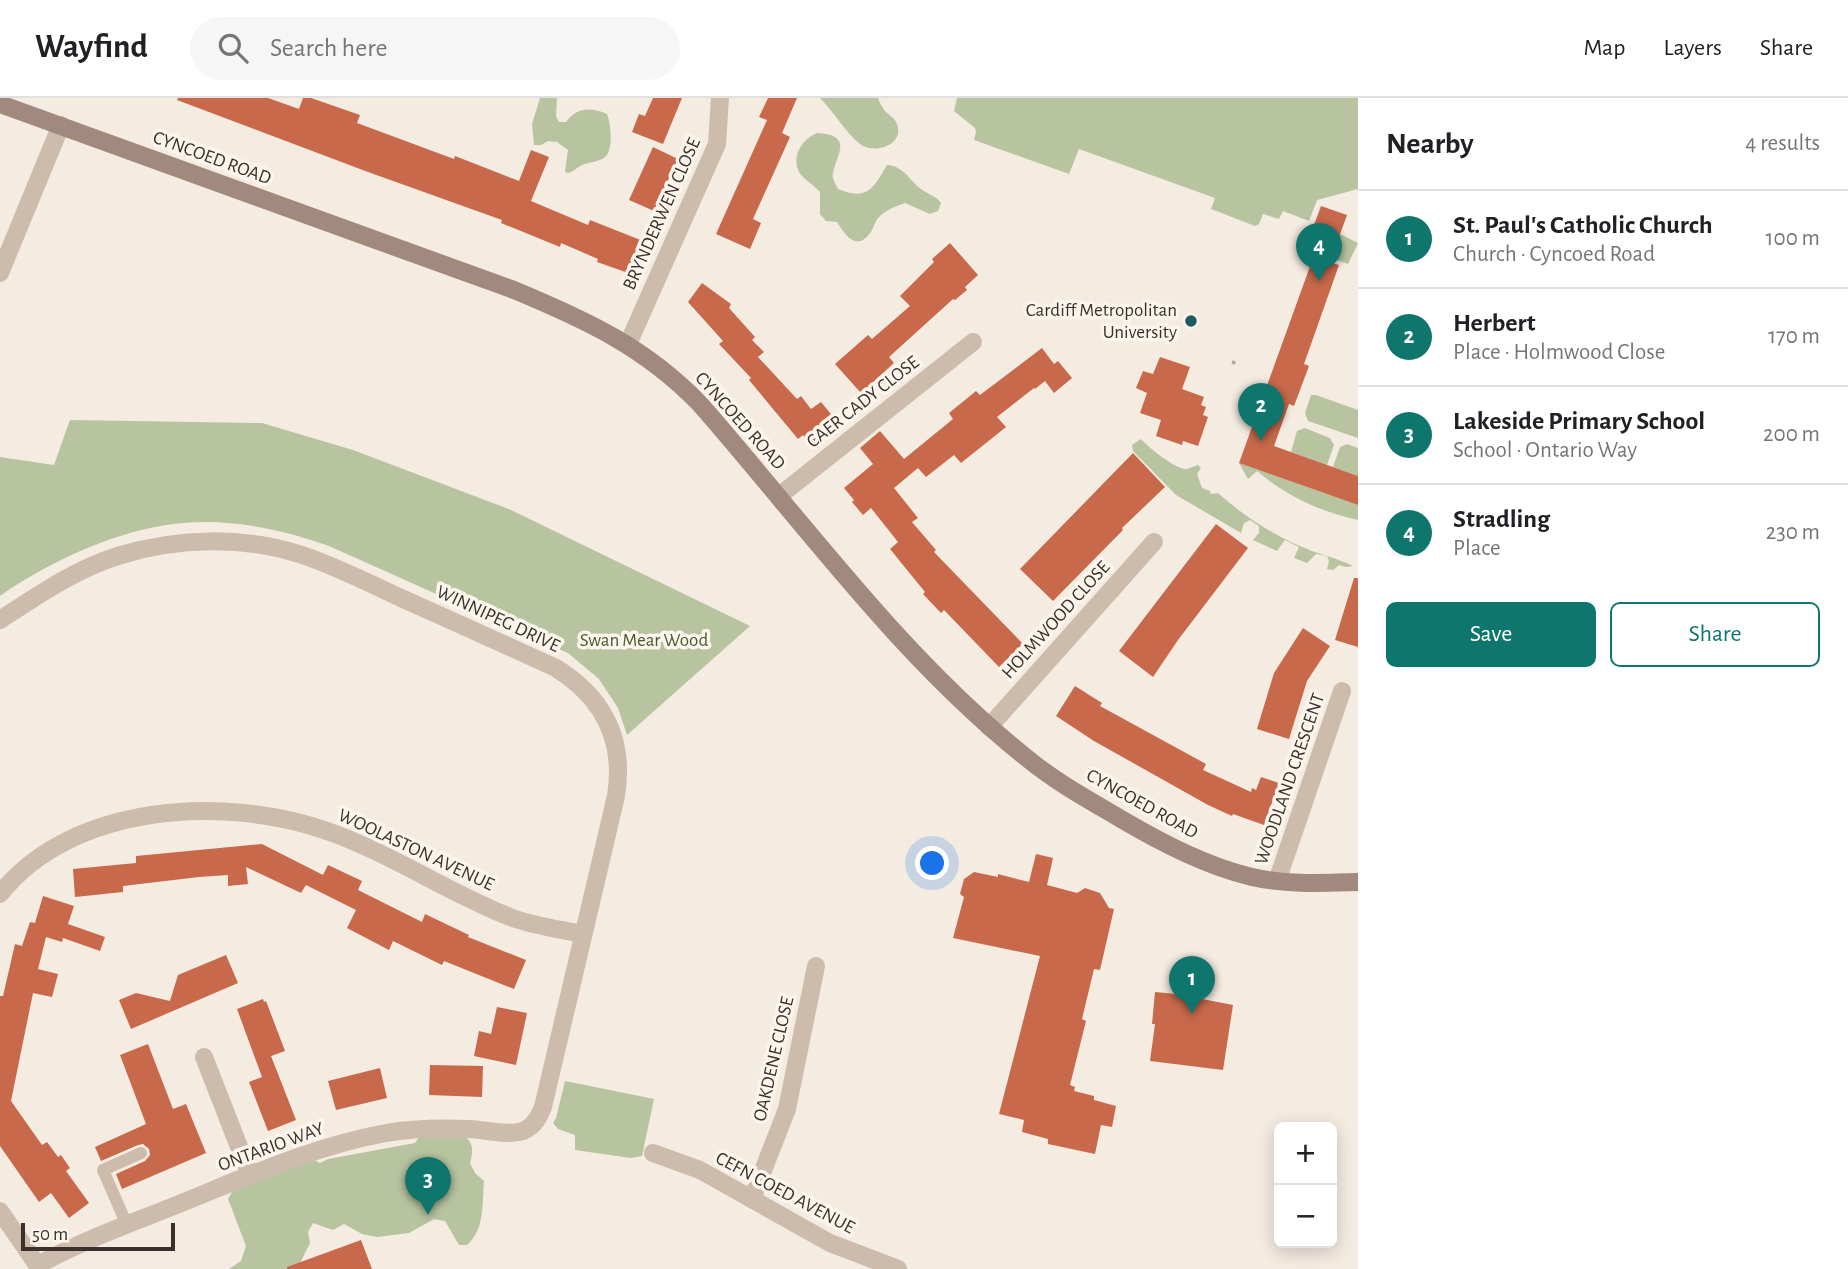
<!DOCTYPE html>
<meta charset="utf-8">
<style>
body{margin:0;font-family:"Alegreya Sans",sans-serif;background:#f6f6f6;color:#202124}
.controls{position:absolute;right:21px;bottom:21px;display:grid;overflow:hidden;border-radius:10px;box-shadow:0 4px 18px #0003}
.controls button{width:63px;height:63px;display:grid;place-items:center;padding:0;border:0;border-bottom:2px solid #e0e0e0;background:#fff;color:#202124;font:35px sans-serif}
.scale{position:absolute;left:21px;bottom:18px;width:154px;box-sizing:border-box;padding-left:7px;border:4px solid #3b302b;border-top:0;font-size:19px;line-height:24px;white-space:nowrap;color:#3b302b;-webkit-text-stroke:5px #fbf5ee;paint-order:stroke}
.you{position:absolute;left:933px;top:766px;width:24px;height:24px;margin:-18px;border:5px solid #fff;border-radius:50%;background:#1a73e8;box-shadow:0 0 0 10px #1a73e833}
.badge{display:grid;place-items:center;width:46px;height:46px;border-radius:50%;background:#0f766e;color:#fff;font-size:23px;font-weight:700}
.pin{position:absolute;translate:-50% -58px;filter:drop-shadow(0 2px 4px #0008)}
.pin::after{content:'';position:absolute;top:37px;width:24px;height:21px;background:inherit;clip-path:polygon(0 0,100% 0,50% 100%)}
.list{margin:0;padding:0;list-style:none}
h2{display:flex;justify-content:space-between;align-items:center;height:91px;margin:0;padding:0 28px;font-size:30px}
h2 small{font-size:23px;font-weight:400;color:#757577}
.list li{display:grid;grid-template-columns:46px 1fr auto;gap:21px;align-items:center;box-sizing:border-box;height:98px;padding:0 28px;border-top:2px solid #e0e0e0}
.list b{display:block;font-size:26px;white-space:nowrap}
.list p{margin:0;font-size:23px;white-space:nowrap;color:#757577}
.list em{font-size:23px;font-style:normal;color:#757577}
.actions{display:flex;gap:14px;padding:21px 28px}
.actions a{flex:1;padding:16px 0;border:2px solid #0f766e;border-radius:10px;text-align:center;font-size:24px;color:#0f766e}
.actions .main{background:#0f766e;color:#fff}
.icon{flex:none;width:38px;height:38px;fill:none;stroke:currentColor;stroke-width:2;stroke-linecap:round;stroke-linejoin:round}
.map{position:relative;flex:none;width:1358px;height:1171px;overflow:hidden}
header{display:flex;align-items:center;gap:42px;box-sizing:border-box;height:98px;padding:0 35px;background:#fff;border-bottom:2px solid #e0e0e0}
header strong{font-size:33px}
nav{display:flex;gap:38px;margin-inline-start:auto;font-size:24px}
.search{width:490px;height:63px;background:#f6f6f6;display:flex;align-items:center;gap:18px;box-sizing:border-box;padding:0 24px;border-radius:38px;color:#757577;font-size:26px}
main{display:flex}
aside{flex:1;background:#fff}
.map>svg:first-child{display:block}
.green{fill:#b8c4a0}
.building{fill:#c8694b}
.lines{fill:none;stroke-linecap:round;stroke-linejoin:round}
.path{stroke:#b9a596;stroke-width:3.5;stroke-dasharray:3.5 3.5;stroke-linecap:butt}
.lane{stroke:#cdbbac;stroke-width:12}
.street{stroke:#cdbbac;stroke-width:18}
.secondary{stroke:#a18a7d;stroke-width:18}
.poi-dot{fill:#1f5a5e;stroke:#fbf5ee;stroke-width:2.5}
.labels{text-anchor:middle;dominant-baseline:central;stroke-width:7;stroke-linejoin:round;paint-order:stroke}
.street-label{font-size:19px;fill:#3b302b;stroke:#fbf5ee}
.poi-label{font-size:19px;fill:#3b302b;stroke:#fbf5ee;text-anchor:end}
.park-label{font-size:19px;fill:#4a5a2e;stroke:#fbf5ee}
</style>
<header>
<strong>Wayfind</strong>
<div class="search"><svg class="icon" aria-label="search" viewBox="0 0 24 24"><circle cx="10" cy="10" r="6"/><path d="M15 15l6 6"/></svg>Search here</div>
<nav><a>Map</a><a>Layers</a><a>Share</a></nav>
</header>
<main>
<div class="map">
<svg width="1358" height="1171" viewBox="0 0 1358 1171">
<rect width="100%" height="100%" fill="#f4ebe1"/>
<g class="green">
<path d="M540,0h17l-1,18 3,6h7c10,-15 26,-15 41,-8 4,9 7,38 -3,44 -6,4 -15,4 -22,7 -6,3 -8,7 -15,8l-2,-2 3,-21 -11,-8 -9,-1 -7,4h-7l-2,-21z"/>
<path d="M820,0h58c2,5 5,11 8,14 4,4 9,6 11,12 8,21 -23,31 -37,20 -14,-11 -26,-32 -40,-46z"/>
<path d="M957,0h401v91l-41,11 -8,21 -26,-10 -4,8 -16,-5 -4,10 -4,2 -44,-17 4,-11 -136,-49 -10,25 -95,-34 2,-8 -1,-4 -21,-17z"/>
<path d="M817,35c42,2 14,28 16,45 1,4 3,7 5,11 29,12 35,0 49,-24 17,1 22,15 34,24 8,6 14,6 20,14l-3,8 -8,3 -25,-11c-9,3 -19,7 -26,14 -4,4 -5,10 -8,15 -15,21 -26,2 -34,-10l-11,-1 -6,-7v-22c-5,-6 -18,-14 -21,-20 -8,-17 4,-33 18,-39z"/>
<path d="M1340,136l18,9 -10,21 -17,-6z"/>
<path d="M1311,297h5l42,15v28l-50,-17 -3,-8z"/>
<path d="M70,322l192,3 91,27 158,60 239,116 -123,109 -9,-27 -19,-29 -31,-26 -239,-107c-50,-18 -109,-30 -163,-21 -57,9 -119,38 -166,71v-139l54,8z"/>
<path d="M1305,330l25,10 4,7 -7,20 -36,-13 6,-21z"/>
<path d="M1141,341c7,8 35,31 46,30 4,-1 7,-3 11,-4l3,3 -4,6 5,14 8,3 1,3 7,-1c28,25 58,44 94,58 14,5 27,8 41,15l-7,1 -7,-2 -6,5 -6,-1 2,-8 -2,-5 -11,-2 -9,9 -13,-5 5,-11 -14,-7 -8,11 -24,-11 6,-7v-7l-9,-6 -6,3 -3,10 -65,-38 -43,-44 -1,-6z"/>
<path d="M1347,346l11,4v28l-25,-9 7,-20z"/>
<path d="M1239,365l119,42v15c-37,-8 -72,-24 -101,-49l-9,8z"/>
<path d="M565,983l89,18 -12,57 -11,2 -56,-8v-15l-17,-6 -5,-6 3,-5z"/>
<path d="M422,1035l44,4c8,8 7,15 4,26l5,10 9,8c-2,23 1,48 -17,64h-8l-14,-24 -11,-2 -25,14 -32,4 -15,-3 -18,-10 -11,6 -20,-7 -5,9 2,11 -13,26h-68l12,-8 5,-15 -18,-47 4,-7 78,-34 10,5 8,-4 87,-16z"/>
</g>
<g class="building">
<path d="M178,0h90l31,11 4,-11h8l49,17 -3,8 97,36 1,-3 64,25 12,-31 18,7 -18,44 57,24 2,-5 53,21 -12,33 -34,-12 1,-3 -37,-16 -1,4 -59,-24 1,-3 -134,-48 -191,-72z"/>
<path d="M653,0h29l-19,46 -31,-12 7,-18 6,2z"/>
<path d="M768,0h29l-15,35 8,4 -37,82 8,4 -11,26 -34,-15 51,-114 -8,-3z"/>
<path d="M653,49l25,12 -24,52 -25,-11z"/>
<path d="M1321,108l26,9 -17,47 9,3 -35,99 5,2 -15,40 -5,-2 -15,42 84,30v29l-119,-42 78,-216 -10,-3z"/>
<path d="M950,145l28,32 -13,12 2,3 -12,10 -2,-1 -64,58 5,6 -33,30 -26,-29 33,-29 4,4 38,-33 -10,-10 34,-34 -2,-3z"/>
<path d="M702,185l29,21 -2,4 26,29 -3,3 12,12 -6,5 39,42 4,-3 10,13 10,-7 18,22 -27,22 -9,-11 -5,4 -49,-59 2,-2 -32,-34 4,-3 -35,-39z"/>
<path d="M1042,250l12,16 4,-3 14,17 -18,15 -9,-12 -10,8 -1,-1 -37,29 9,10 -45,36 -7,-8 -28,22 -8,-9 -24,20 24,30 -6,4 24,28 -2,2 89,92 -24,23 -55,-57 -3,3 -18,-19 2,-2 -35,-43 8,-7 -27,-34 -8,7 -11,-13 2,-2 -10,-12 29,-24 -13,-16 20,-17 24,28 49,-40 -4,-6 27,-22 4,4z"/>
<path d="M1160,259l30,10 -8,22 22,8 -3,8 5,2 -3,8 5,2 -10,29 -15,-5 -1,4 -26,-9 5,-16 -21,-7 7,-20 -11,-5 7,-17 10,3z"/>
<path d="M1133,355l32,34 -43,41 1,2 -70,71 -33,-32z"/>
<path d="M1216,426l32,24 -70,92 -25,37 -34,-26z"/>
<path d="M1354,480h4v69l-23,-7z"/>
<path d="M1303,530l27,18 -23,35 -18,58 -32,-10 17,-56z"/>
<path d="M1075,588l27,17 -2,3 106,58 -3,6 48,22 1,-4 4,2 5,-13 18,6 -15,42 -31,-11 -1,2 -24,-11 -114,-64 -38,-25z"/>
<path d="M262,746l61,31 5,-10 34,16 -4,9 64,32 3,-8 44,21 -1,2 58,23 -12,29 -70,-28 -2,4 -49,-24 -4,9 -42,-22 9,-18 -50,-25 -5,8 -55,-26 2,17 -20,2v-11l-29,2 -76,9v6l-48,5 -2,-28 63,-6v-7z"/>
<path d="M1036,756l17,4 -6,27 30,8 8,-5 15,5 9,15 5,1 -14,61 -6,-1 -12,50 4,2 -16,64 5,2 -1,4 20,5v4l22,6 -4,21 -11,-2 -6,29 -47,-10v-5l-26,-7 2,-12 -25,-6 41,-158 -87,-18 11,-41 -4,-3 4,-15 10,-7 24,5v-3l31,8z"/>
<path d="M43,798l31,10 -6,18 37,13 -5,14 -37,-13 -1,4 -16,-5 -8,32 20,5 -6,23 -19,-4 -22,108 31,44 5,-3 11,15 3,-2 9,13 -4,3 23,32 -20,15 -18,-25 -12,9 -39,-56v-150h3l12,-52 7,2 8,-24 5,1z"/>
<path d="M226,857l12,28 -107,46 -12,-29 17,-7 34,8 8,-26z"/>
<path d="M1190,874l10,6 -3,20 36,7 -10,65 -73,-9 5,-37h-3l3,-32 21,2 2,-17z"/>
<path d="M263,901l1,3 2,-1 19,50 -14,5 25,64 -28,11 -19,-49 13,-5 -25,-68z"/>
<path d="M497,909l30,6 -11,52 -42,-9 5,-25 12,3z"/>
<path d="M148,946l25,65 13,-5 20,49 -84,36 -6,-15 29,-13 5,-6 -1,-6 -6,-5 -5,1 -37,16 -6,-14 51,-23 -26,-69z"/>
<path d="M430,967l53,1 -1,31 -53,-2z"/>
<path d="M380,970l7,30 -51,12 -8,-29z"/>
<path d="M361,1142l11,29h-85v-2z"/>
</g>
<g class="lines">
<path class="path" d="M1232,264l6,2"/>
<path class="lane" d="M127,1127l-24,-55 38,-17"/>
<g class="street">
<path d="M0,175l61,-148"/>
<path d="M628,246l89,-200 3,-46"/>
<path d="M779,398l194,-154"/>
<path d="M0,522c38,-25 77,-52 121,-65 57,-17 121,-19 178,-1 35,11 69,29 102,44 52,23 104,47 155,70 48,30 69,72 60,128l-73,311c-4,10 -9,20 -20,24 -15,5 -37,-1 -53,-2 -28,-1 -56,-1 -84,4 -72,13 -140,44 -207,71 -47,19 -96,36 -141,61"/>
<path d="M989,629l165,-185"/>
<path d="M1277,783l65,-190"/>
<path d="M0,796c72,-91 225,-99 327,-63 63,22 120,61 183,86 23,9 49,12 73,17"/>
<path d="M204,959l46,118"/>
<path d="M653,1055l47,17 130,73 68,26"/>
<path d="M752,1101l35,-90 29,-143"/>
<path d="M0,1113l40,58"/>
</g>
<path class="secondary" d="M0,6l514,186c72,30 131,57 186,114 106,121 201,254 328,355 28,23 61,41 93,60 41,24 85,47 131,58 35,8 71,6 106,5"/>
</g>
<circle class="poi-dot" cx="1191" cy="223" r="7"/>
<g class="labels">
<g class="street-label">
<text transform="translate(212 60) rotate(20)">CYNCOED ROAD</text>
<text transform="translate(662 116) rotate(-66)">BRYNDERWEN CLOSE</text>
<text transform="translate(863 304) rotate(-38)">CAER CADY CLOSE</text>
<text transform="translate(740 323) rotate(48)">CYNCOED ROAD</text>
<text transform="translate(498 521) rotate(25)">WINNIPEG DRIVE</text>
<text transform="translate(1056 522) rotate(-48)">HOLMWOOD CLOSE</text>
<text transform="translate(1290 681) rotate(-71)">WOODLAND CRESCENT</text>
<text transform="translate(1142 706) rotate(29)">CYNCOED ROAD</text>
<text transform="translate(416 752) rotate(25)">WOOLASTON AVENUE</text>
<text transform="translate(774 961) rotate(-77)">OAKDENE CLOSE</text>
<text transform="translate(271 1049) rotate(-20)">ONTARIO WAY</text>
<text transform="translate(785 1095) rotate(28)">CEFN COED AVENUE</text>
</g>
<g class="poi-label">
<text x="1177" y="212">Cardiff Metropolitan<tspan x="1177" dy="22">University</tspan></text>
</g>
<g class="park-label">
<text x="644" y="542">Swan Mear Wood</text>
</g>
</g>
</svg>
<div class="controls">
<button>+</button>
<button>−</button>
</div>
<div class="scale">50 m</div>
<div class="you"></div>
<div class="pin badge" style="left:1192px;top:916px">1</div>
<div class="pin badge" style="left:1261px;top:343px">2</div>
<div class="pin badge" style="left:428px;top:1117px">3</div>
<div class="pin badge" style="left:1319px;top:183px">4</div>
</div>
<aside>
<h2>Nearby<small>4 results</small></h2>
<ul class="list">
<li><span class="badge">1</span><div><b>St. Paul's Catholic Church</b><p>Church · Cyncoed Road</p></div><em>100 m</em></li>
<li><span class="badge">2</span><div><b>Herbert</b><p>Place · Holmwood Close</p></div><em>170 m</em></li>
<li><span class="badge">3</span><div><b>Lakeside Primary School</b><p>School · Ontario Way</p></div><em>200 m</em></li>
<li><span class="badge">4</span><div><b>Stradling</b><p>Place</p></div><em>230 m</em></li>
</ul>
<div class="actions"><a class="main">Save</a><a>Share</a></div>
</aside>
</main>
